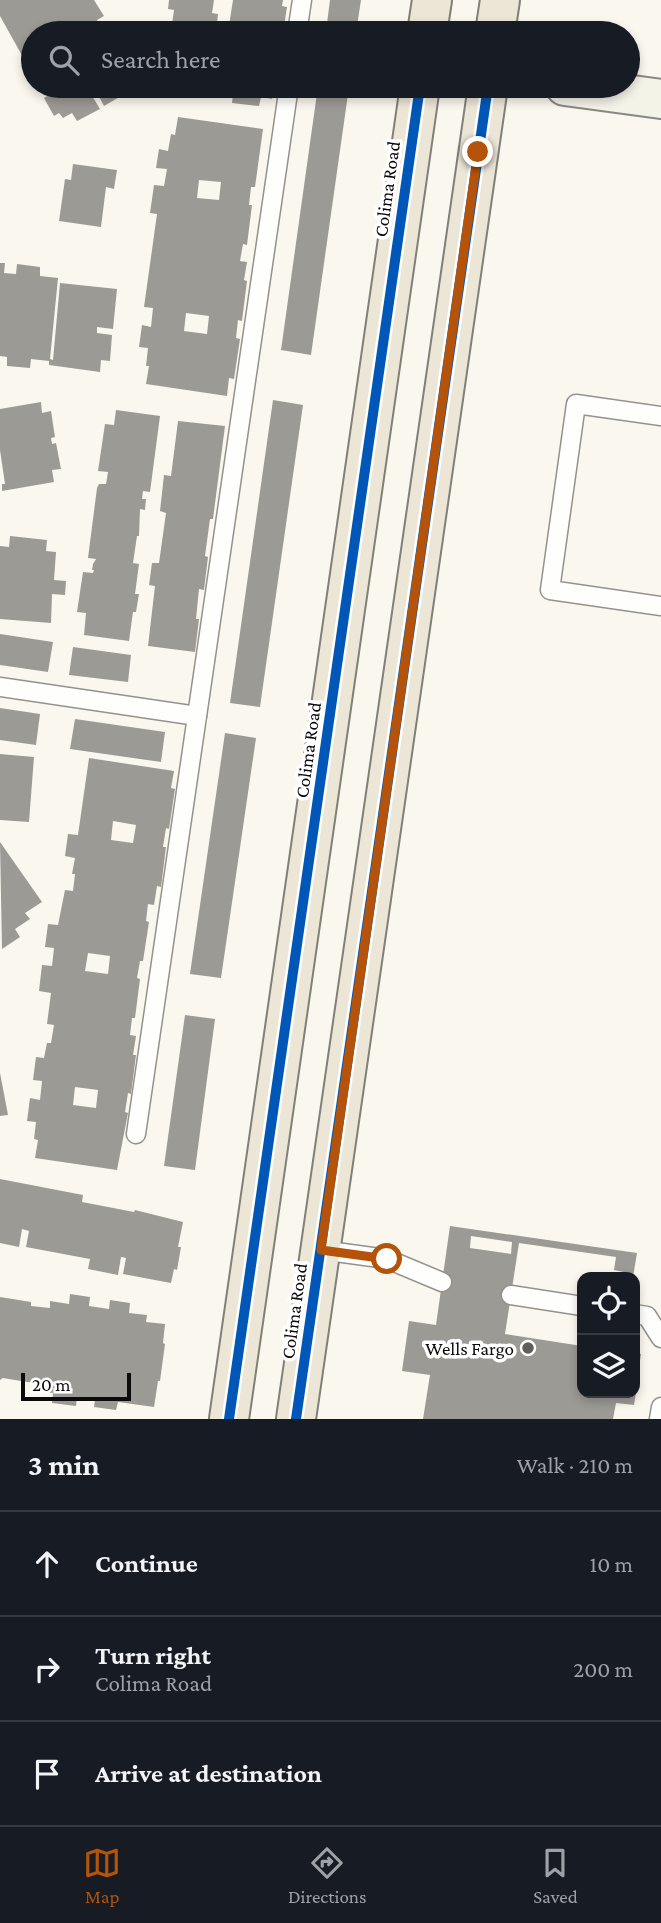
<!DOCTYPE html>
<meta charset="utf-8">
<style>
body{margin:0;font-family:"Crimson Pro",serif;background:#20242c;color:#f1f3f6}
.controls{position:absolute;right:21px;bottom:21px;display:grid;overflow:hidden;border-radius:14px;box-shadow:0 4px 10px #0003}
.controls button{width:63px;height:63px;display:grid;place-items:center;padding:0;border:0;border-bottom:2px solid #363941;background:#171b24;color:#f1f3f6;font:35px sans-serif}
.scale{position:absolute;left:21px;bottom:18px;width:110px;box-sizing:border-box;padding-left:7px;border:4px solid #0b0b0b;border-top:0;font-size:19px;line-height:24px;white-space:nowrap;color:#0b0b0b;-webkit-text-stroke:5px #fff;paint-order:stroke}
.stop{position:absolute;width:21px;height:21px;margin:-16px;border:5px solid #b45309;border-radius:50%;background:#fff}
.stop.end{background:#b45309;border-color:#fff;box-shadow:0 2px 7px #0008}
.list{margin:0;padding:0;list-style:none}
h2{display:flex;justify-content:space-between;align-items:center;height:91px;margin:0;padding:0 28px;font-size:30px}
h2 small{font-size:23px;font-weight:400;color:#9ea1a6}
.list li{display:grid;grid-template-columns:46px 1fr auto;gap:21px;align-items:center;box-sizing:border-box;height:105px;padding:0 28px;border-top:2px solid #363941}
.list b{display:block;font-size:26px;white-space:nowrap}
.list p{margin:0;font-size:23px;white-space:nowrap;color:#9ea1a6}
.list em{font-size:23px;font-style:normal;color:#9ea1a6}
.icon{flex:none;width:38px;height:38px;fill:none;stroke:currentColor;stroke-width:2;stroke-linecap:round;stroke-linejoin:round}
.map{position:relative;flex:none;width:661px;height:1419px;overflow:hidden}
.search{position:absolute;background:#171b24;box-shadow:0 4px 10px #0003;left:21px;right:21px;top:21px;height:77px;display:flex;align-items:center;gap:18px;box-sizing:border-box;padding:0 24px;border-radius:38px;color:#9ea1a6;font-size:26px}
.sheet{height:406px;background:#171b24}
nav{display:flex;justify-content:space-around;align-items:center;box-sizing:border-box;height:98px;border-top:2px solid #363941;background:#171b24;font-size:19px;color:#9ea1a6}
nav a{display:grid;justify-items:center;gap:4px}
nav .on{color:#b45309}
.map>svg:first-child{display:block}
.building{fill:#9c9a94;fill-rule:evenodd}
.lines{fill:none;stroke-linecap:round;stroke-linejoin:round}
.lane-casing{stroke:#93928d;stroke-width:21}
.secondary-casing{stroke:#898884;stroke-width:42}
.primary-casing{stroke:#807f7a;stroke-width:42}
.lane{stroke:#fefefc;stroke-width:18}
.secondary{stroke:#f4f3e8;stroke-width:38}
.primary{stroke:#ece6d6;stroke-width:38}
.cycleway-casing{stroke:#fff;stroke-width:15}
.cycleway{stroke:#0057b8;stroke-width:10}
.route{stroke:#b45309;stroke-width:9}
.poi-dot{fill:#5f5e5a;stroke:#fff;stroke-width:2.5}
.labels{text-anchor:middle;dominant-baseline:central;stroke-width:7;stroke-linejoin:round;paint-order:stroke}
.street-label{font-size:19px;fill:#0b0b0b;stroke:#fff}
.poi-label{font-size:19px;fill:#0b0b0b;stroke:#fff;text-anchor:end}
</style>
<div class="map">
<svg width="661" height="1419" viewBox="0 0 661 1419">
<rect width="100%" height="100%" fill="#faf8ee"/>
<g class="building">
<path d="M0,0h94l10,16 -7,4 8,13h-72v26l-2,-4 -7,4 -24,-43z"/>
<path d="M169,0h45l-2,13 6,1 -2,19h-56l1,-10 11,1 2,-14 -6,-1z"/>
<path d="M233,0h50l-1,6 5,1 -4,26 -55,-1z"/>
<path d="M330,0h31l-5,33 -30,-2z"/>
<path d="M44,86h80l4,6 -24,14 -8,-15 -5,3 9,15 -23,12 -5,-8 -9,5 -4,-5 -5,3 -10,-18 5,-3z"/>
<path d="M224,86h51l-3,13 -11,-2 -2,9 -27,-3 1,-9 -10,-1z"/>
<path d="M318,86l31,1 -38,268 -30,-5z"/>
<path d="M178,117l85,12 -8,58h-4l-2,18h3l-5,40 -4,-1 -3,17 7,1 -3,18 3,1 -5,40 -4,-1 -2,18 4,1 -6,40 -5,-1 -2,18 -81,-12 3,-18h-3l2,-18 -9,-1 3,-22 9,2 2,-19 -9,-1 13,-93 -7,-1 4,-28 10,1 3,-17 -11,-1 3,-19 9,2 3,-17 4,1zM199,180l22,2 -2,18 -22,-2zM186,313l23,3 -2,18 -23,-3z"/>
<path d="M73,164l44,6 -3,19 -8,-2 -5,40 -42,-6 6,-42 6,1z"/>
<path d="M0,263h5l-1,10 12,1 1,-10 23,3v9l18,2 -8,81 3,1 7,-77 57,6 -4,40 -16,-2v6l15,2 -2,26 -9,-1 -1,12 -51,-7v-4l-18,-2 -1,9 -23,-2v-9l-7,-1z"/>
<path d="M273,400l30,5 -43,302 -30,-4z"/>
<path d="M41,402l1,11 9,-2 4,26 -4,1 1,6 4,-1 5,26 -9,1 2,12 -52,9v-7h3l-5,-34v-41z"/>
<path d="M116,410l44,6 -10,76 -7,-1 -1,8h4l-1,11 -5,-1 -1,27h-2l-4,27 6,1 -4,30h4l-3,18h-3l-4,29 -45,-6 2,-22 -9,-1 6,-40 10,1 1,-3h-2l1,-6 3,-5 -8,-1 9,-70 2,-4h7l2,-12 -10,-1 7,-47 9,1z"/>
<path d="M178,421l47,5 -12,93h-3l-5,37 3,1 -4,33 -5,-1 -3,30h3l-4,33 -47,-6 7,-60 -6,-1 3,-22h7l7,-50 -6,-2 4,-36 7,1z"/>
<path d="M10,536l37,4 -1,11 10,1 -2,28 12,1 -1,14 -13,-1 -1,29 -51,-4v-73l9,1z"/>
<path d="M0,634l53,8 -5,30 -48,-7z"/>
<path d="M73,647l58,8 -3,27 -59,-7z"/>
<path d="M0,708l40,6 -4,31 -36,-5z"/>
<path d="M75,719l90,13 -4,30 -91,-13z"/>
<path d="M225,733l31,5 -35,240 -31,-4z"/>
<path d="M0,754l34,3 -5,65 -29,-2z"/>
<path d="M89,758l85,13 -3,17 4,1 -6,40 -3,-1 -3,19h3l-5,40 -4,-1 -3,19 -6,-1 -2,17 3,1 -6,39h-3l-3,17 3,1 -5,39h-3l-2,17 6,1 -3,19h3l-5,39 -3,-1 -3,19 3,1 -11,57 -82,-12 3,-18 -4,-1 2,-17 -9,-1 3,-23 10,2 2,-19 -9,-1 3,-23 8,1 3,-15h4l3,-18 -7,-1 4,-31 -12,-2 3,-26 10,1 2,-18 -9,-1 3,-23 10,1 7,-35 8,1 2,-17h-3l3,-16 -10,-2 3,-22 10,1zM113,821l23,4 -3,18 -22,-3zM88,953l22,3 -2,18 -23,-3zM75,1087l23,3 -2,18 -23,-3z"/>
<path d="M0,842l42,60 -17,11 5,6 -15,10 5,8 -18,12z"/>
<path d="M185,1015l30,4 -20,151 -31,-4z"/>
<path d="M0,1073l8,42 -8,1z"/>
<path d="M0,1179l83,16 -1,7 52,10 1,-2 48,12 -5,25h3l-4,23 -3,-1 -3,14 -48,-9 3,-16 -5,-1 -3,18 -30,-6 2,-10 -64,-12 3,-16 -7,-2 -3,18 -19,-4z"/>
<path d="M450,1226l187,27 -4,24h-5v-4l-14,-3 2,-13 -97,-14 -14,91 77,12v47h54l-2,12 -18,-2 -3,16h-190l7,-44 -28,-4 7,-50 27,4zM471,1236l41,6 -1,12 -41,-6z"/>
<path d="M70,1294l20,3 -1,9 20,3 1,-9 20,3 -1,10 18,2 -1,7 19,2 -2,19 2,1 -5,37h-2l-4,26 -36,-5 -2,8 -22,-3 1,-8 -18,-2 -1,9 -24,-3 1,-10 -15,-2 1,-7 -36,-6 -3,2v-83l31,5v4l19,2v-7l19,3z"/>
<path d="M635,1353l6,1 -5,33h-1z"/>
</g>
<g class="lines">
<g class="lane-casing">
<g id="lane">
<path d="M297,33l5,-33"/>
<path d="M661,416l-85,-12 -26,186 111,16"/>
<path d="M0,687l197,29"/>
<path d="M136,1134l153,-1048"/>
<path d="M321,1250l66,9 55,23"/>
<path d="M511,1295l71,11"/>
<path d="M635,1314l12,2 14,22"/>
<path d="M659,1419l2,-12"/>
</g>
</g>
<g class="secondary-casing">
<path id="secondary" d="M565,86l96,13"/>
</g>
<g class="primary-casing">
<g id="primary">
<path d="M427,33l5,-33"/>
<path d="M495,33l5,-33"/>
<path d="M229,1419l191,-1333"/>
<path d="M296,1419l192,-1333"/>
</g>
</g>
<use href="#lane" class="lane"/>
<use href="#secondary" class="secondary"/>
<use href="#primary" class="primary"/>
<g class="cycleway-casing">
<g id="cycleway">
<path d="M229,1419l191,-1333"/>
<path d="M296,1419l192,-1333"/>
</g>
</g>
<use href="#cycleway" class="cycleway"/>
</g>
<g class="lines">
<path class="route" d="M387,1259l-66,-9 157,-1098"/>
</g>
<circle class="poi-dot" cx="528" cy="1348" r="7"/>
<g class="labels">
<g class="street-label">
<text transform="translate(387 189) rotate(-82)">Colima Road</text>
<text transform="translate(308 750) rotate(-82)">Colima Road</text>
<text transform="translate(294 1311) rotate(-82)">Colima Road</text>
</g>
<g class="poi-label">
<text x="514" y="1348">Wells Fargo</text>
</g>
</g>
</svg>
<div class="controls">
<button><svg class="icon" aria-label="locate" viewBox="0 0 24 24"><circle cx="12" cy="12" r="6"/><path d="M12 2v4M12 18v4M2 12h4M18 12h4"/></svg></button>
<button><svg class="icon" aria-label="layers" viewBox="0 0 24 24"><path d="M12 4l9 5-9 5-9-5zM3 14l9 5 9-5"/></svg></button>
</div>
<div class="scale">20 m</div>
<div class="stop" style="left:387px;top:1259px"></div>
<div class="stop end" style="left:478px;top:152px"></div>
<div class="search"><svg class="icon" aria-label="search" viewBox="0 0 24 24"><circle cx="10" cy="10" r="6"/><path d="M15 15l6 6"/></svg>Search here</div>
</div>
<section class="sheet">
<h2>3 min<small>Walk · 210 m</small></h2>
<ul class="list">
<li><svg class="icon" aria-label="ahead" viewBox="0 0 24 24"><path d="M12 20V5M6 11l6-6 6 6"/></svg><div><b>Continue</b></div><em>10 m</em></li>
<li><svg class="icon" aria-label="right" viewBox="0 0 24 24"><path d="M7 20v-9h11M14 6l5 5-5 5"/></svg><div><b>Turn right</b><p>Colima Road</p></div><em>200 m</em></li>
<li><svg class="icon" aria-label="arrive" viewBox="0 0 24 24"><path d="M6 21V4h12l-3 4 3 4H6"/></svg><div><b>Arrive at destination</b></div></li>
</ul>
</section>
<nav>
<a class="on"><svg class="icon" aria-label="map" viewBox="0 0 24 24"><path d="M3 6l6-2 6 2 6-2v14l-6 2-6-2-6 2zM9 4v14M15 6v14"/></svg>Map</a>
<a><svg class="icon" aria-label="directions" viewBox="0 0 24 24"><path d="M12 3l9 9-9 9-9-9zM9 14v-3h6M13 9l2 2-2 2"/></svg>Directions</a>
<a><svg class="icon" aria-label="saved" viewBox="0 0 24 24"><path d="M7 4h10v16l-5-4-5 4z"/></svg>Saved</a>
</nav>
